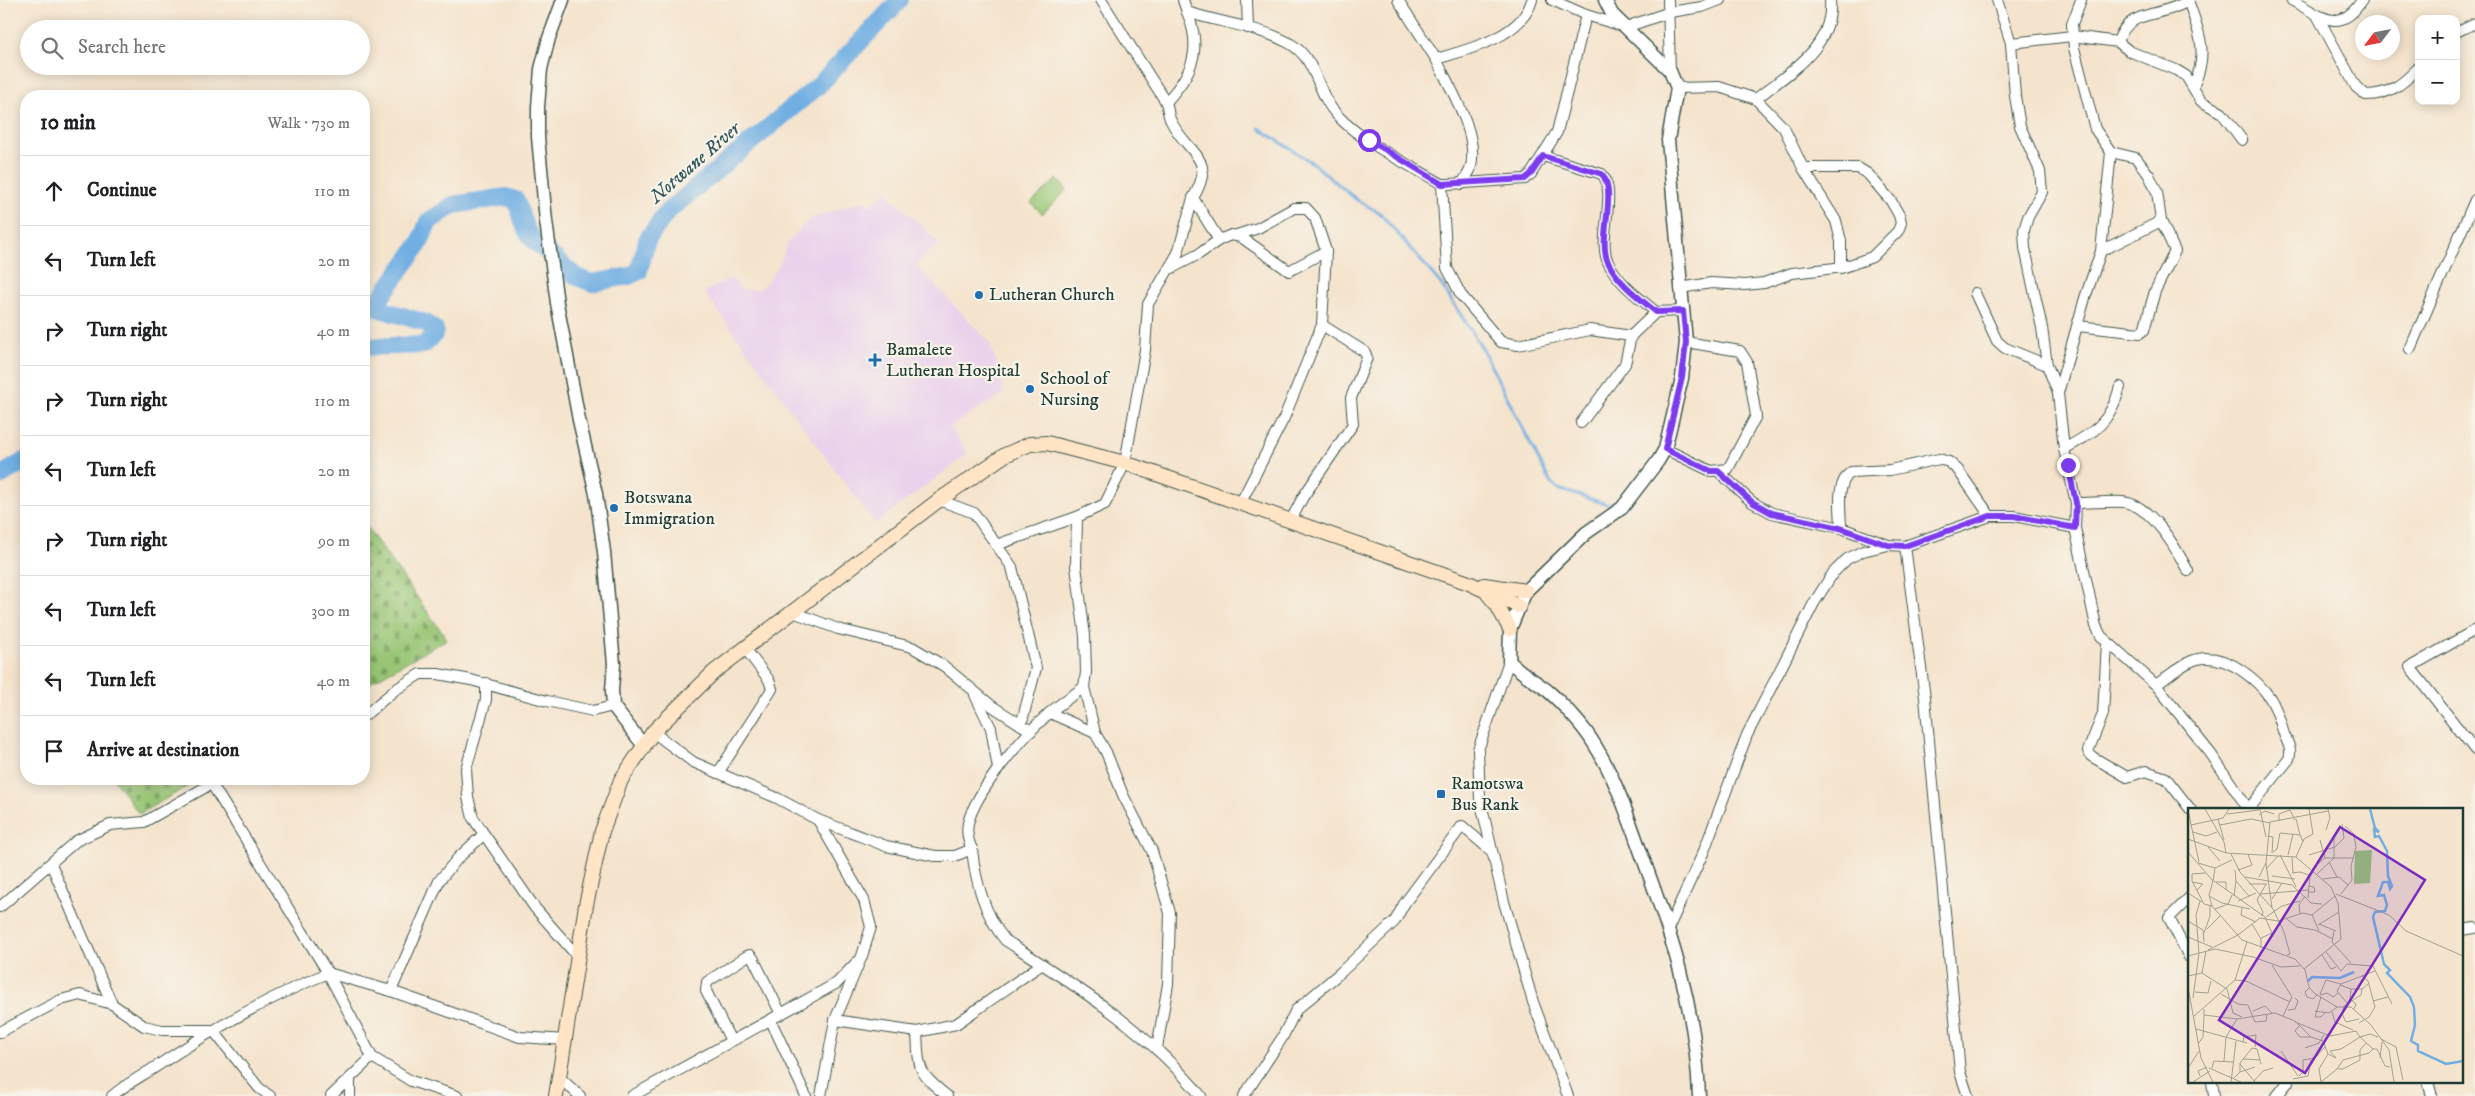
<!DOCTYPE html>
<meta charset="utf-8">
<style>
body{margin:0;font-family:"IM FELL DW Pica",serif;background:#f6f6f6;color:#202124}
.controls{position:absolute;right:15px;top:15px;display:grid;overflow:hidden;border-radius:10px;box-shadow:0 2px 12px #0003}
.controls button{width:45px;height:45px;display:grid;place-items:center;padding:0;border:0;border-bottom:1px solid #e0e0e0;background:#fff;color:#202124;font:25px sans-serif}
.compass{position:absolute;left:2355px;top:15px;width:45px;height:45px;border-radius:50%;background:#fff;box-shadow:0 2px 12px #0003;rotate:238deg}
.stop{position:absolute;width:15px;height:15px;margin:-11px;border:4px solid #7c3aed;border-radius:50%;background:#fff}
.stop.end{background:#7c3aed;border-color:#fff;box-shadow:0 1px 5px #0008}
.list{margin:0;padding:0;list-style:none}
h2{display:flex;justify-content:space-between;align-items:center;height:65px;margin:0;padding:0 20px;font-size:21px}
h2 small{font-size:16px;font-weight:400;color:#757577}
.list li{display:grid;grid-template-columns:32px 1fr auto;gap:15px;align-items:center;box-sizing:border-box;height:70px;padding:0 20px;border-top:1px solid #e0e0e0}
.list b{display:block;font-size:19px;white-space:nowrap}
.list em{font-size:16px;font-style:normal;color:#757577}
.icon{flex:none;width:28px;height:28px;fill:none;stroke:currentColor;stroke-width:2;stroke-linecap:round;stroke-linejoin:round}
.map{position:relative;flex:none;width:2475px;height:1096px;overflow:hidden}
.search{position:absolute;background:#fff;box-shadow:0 2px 12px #0003;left:20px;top:20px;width:350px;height:55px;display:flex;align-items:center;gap:12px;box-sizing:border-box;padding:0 18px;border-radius:28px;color:#757577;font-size:19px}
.panel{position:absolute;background:#fff;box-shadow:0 2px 12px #0003;left:20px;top:90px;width:350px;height:695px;border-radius:20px}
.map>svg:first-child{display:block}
.built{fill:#ead1ec}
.grass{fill:#98c675;stroke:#5c8254}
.cemetery{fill:url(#cemetery-stones);stroke:#5c8254}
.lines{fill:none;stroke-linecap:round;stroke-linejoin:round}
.stream{stroke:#71afe3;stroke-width:3}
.river{stroke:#71afe3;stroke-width:18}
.minor-casing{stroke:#3f564b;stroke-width:12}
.tertiary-casing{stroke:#3f564b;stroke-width:15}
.secondary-casing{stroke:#3f564b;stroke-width:16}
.minor{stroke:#fff;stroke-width:10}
.tertiary{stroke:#fff;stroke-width:12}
.secondary{stroke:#ffe4c6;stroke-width:14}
.route{stroke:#7c3aed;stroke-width:6}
.poi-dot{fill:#1f6fb2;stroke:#f7f3e8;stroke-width:2}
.labels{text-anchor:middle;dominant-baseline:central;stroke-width:4.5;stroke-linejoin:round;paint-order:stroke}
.poi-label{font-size:18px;fill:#1f3d34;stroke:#f7f3e8;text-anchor:start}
.water-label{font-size:19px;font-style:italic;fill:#345a60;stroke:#f7f3e8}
.inset-river{fill:none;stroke:#71afe3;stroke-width:2.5}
.inset-road{fill:none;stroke:#9fa190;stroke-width:1}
.view{fill:#7b2cbf;fill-opacity:0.15;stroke:#7b2cbf;stroke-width:2.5}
.inset-edge{fill:none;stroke:#1f3d34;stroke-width:2.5}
</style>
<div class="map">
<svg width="2475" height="1096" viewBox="0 0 2475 1096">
<defs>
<pattern id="cemetery-stones" width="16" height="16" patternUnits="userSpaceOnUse" patternTransform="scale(1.25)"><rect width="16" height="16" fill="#98c675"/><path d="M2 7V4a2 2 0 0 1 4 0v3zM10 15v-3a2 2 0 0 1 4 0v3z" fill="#7ba261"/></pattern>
</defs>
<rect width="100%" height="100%" fill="#f7f3e8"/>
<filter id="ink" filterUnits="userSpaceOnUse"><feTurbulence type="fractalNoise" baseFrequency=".02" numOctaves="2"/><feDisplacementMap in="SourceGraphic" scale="10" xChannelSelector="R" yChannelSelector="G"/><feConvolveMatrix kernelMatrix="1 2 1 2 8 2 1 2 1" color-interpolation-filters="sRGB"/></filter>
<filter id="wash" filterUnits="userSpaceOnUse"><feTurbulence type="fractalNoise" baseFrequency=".0096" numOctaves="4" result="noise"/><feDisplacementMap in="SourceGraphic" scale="20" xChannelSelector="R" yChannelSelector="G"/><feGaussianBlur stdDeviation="1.12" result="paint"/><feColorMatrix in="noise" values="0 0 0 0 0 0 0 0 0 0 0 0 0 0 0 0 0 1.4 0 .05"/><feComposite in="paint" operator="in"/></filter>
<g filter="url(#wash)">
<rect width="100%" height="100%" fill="#f5e4cd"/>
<path class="built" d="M886,192l53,51 -23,22 73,77 13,36 1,16 -53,33 18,27 -93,70 -171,-232 27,-14 12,12 16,-1 8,-7 14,-21 6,-18 24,-25 53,-17 5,5z"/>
<path class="grass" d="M1057,179l10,11 -25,24 -11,-11z"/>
<g class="cemetery">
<path d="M364,523l83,116 -83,47z"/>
<path d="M114,779h87l-62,35z"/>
</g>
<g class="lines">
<path class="stream" d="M1259,128l55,36 43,36 23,13 61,71 41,64 68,134 8,7 52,16"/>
<g class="river">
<path d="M364,347l60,-2 10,-10 1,-5 -9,-7 -46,-14 -1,-9 41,-57 8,-21 25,-17 53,-8 10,3 10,30 9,12 42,35 15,6 37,-7 10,-5 8,-31 20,-28 151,-126 82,-86"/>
<path d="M0,476l26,-16"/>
</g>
</g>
</g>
<g filter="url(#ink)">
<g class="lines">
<g class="minor-casing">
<g id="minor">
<path d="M1101,0l65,102c2,6 2,14 5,19 16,33 47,36 22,77l26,42 12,-5 10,2 48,34 37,-20"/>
<path d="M1183,0l4,12c33,11 71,14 102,31 29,16 27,50 48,72 26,28 71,49 105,69h7l76,-5 6,-5 26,-42 29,-117"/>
<path d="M1247,0l1,28"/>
<path d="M1398,0l38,59"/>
<path d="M1552,0l34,15 40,12 44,-15 32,-5 18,-7"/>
<path d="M1668,0l2,71"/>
<path d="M1997,0l14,43 4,53 5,30 20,45 2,21 -14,25 -4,13 1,18 17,80 5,37 11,28"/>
<path d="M2081,0l-9,24 2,24 21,81 16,23 -10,99 -16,47 -27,95 6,56 12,54 -1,25 21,98 5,10 55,49 55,69 38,56"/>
<path d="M2188,0c11,33 21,51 6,85"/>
<path d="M2291,0c28,14 48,37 71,0"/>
<path d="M2318,17l38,70 10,8c24,0 38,-12 53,-28"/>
<path d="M2456,32l19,-9"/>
<path d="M2118,42c10,-35 44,-23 71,-42"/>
<path d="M2011,43l61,-7 46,6 11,9 47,19 10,6 15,25 21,12 20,27"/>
<path d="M1677,88l42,-1 37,12 28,29 19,40 33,53 5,20v27"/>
<path d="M1756,99c33,-27 78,-51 74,-99"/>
<path d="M1166,102c26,-28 37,-52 21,-90"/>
<path d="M1543,156l59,18c16,19 -5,65 6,88 10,21 30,35 48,50l27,-1"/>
<path d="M1442,184l5,84 14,27 40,47 17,3 72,-15 41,6 25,-24"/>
<path d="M1462,184c2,-5 6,-9 8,-14 11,-33 -20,-82 -34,-111 31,-9 86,-22 96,-59"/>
<path d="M1237,235l21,-7 36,-20h12l9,10 11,33 -4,74 -38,93 -44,86"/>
<path d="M2101,251l60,-30"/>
<path d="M1172,268l27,-14 20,-14"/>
<path d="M1680,288l31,-5 34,2 19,-2 28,-10 52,-6 28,-10 26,-26 3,-8 -2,-8 -8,-14 -23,-27 -10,-6h-55"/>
<path d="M1975,293l22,48 8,7 42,17"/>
<path d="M2078,326l62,7 4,-3 11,-39 20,-40 -14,-30 -4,-29 -8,-17 -13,-17 -25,-6"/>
<path d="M2410,349l65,-149"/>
<path d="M1581,423l44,-59 6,-28"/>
<path d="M1665,449l46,22 17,-2 28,-53 -9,-54 -7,-11 -54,-9"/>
<path d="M2064,449c31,-17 46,-26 56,-62"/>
<path d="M1718,471l34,31 20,11 69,15 47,17 17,1 85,-30h24l61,12"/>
<path d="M939,500l35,13 38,54 24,101 -15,57"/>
<path d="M2076,503c15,0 32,-2 47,-1 29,3 53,46 65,69"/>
<path d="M1077,517l-1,49 9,70 1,36 -2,15 11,46 11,19 17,43 29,56 18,62 -2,71 -11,64"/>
<path d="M1290,522l13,-25 50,-73 -2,-26 16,-40 -2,-6 -43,-27"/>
<path d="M1841,528c0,-18 -6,-44 10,-56l39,-2 49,-11 10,3 9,8 32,46"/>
<path d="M996,545l81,-28 28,-13 20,-41 20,-113 3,-46 30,-51 15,-55"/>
<path d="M1905,546l20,152 35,374 8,24"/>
<path d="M793,612l45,17 74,18 32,19 48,40 39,25"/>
<path d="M2475,630l-65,37 65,83"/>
<path d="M2107,643l-4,71 -15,37 3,5 36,21 19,-6 20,7 25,32"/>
<path d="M1509,661l-31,89 2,49 24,103 29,100 35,94"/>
<path d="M486,683v17l-20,69 2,28 5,21 62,90 43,49"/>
<path d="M2156,685c15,-10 32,-28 51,-27 23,0 50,21 63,40 7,11 10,23 14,36 4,9 8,16 5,25l-41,51"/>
<path d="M975,695l16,33 7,41"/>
<path d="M1050,713l45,20"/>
<path d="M364,716l31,-26 25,-16h18l33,6 76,21 46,10 20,-5"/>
<path d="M653,732l40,30 84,36 41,22 68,26 49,10h20l17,-7c3,31 13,67 33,91 71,46 142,90 196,156"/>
<path d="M718,773l54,-84 -3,-9 -25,-33"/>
<path d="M211,783l117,190 63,18 129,46 46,3"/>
<path d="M818,820l46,80 7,27 -9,29 -27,64 -14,76"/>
<path d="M972,849c-4,-8 -6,-16 -4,-26 8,-32 52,-83 76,-105 12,-12 27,-21 40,-31"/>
<path d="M51,864l61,140"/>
<path d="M2189,898l-20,20 20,39"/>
<path d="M0,907l76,-66 34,-16 34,-3 76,-43"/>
<path d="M1669,927l35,-76 43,-116 67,-132 19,-30 14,-14 16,-8 25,-6"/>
<path d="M2461,930l14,-2"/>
<path d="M391,991l48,-110 19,-23 25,-23"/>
<path d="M835,1020l82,12 39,-8 86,-60"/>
<path d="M771,1021l35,75"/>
<path d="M213,1030l46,58 11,8"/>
<path d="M0,1032l61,-32 19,-5 32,9 32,22 18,4h50"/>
<path d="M917,1032c2,38 0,40 30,64"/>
<path d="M731,1041l-25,-50 1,-9 40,-26 3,-1 3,3 28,56"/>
<path d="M372,1057l39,24 46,15"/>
<path d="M560,1078l20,18"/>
<path d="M350,1079v17"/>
<path d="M2212,1082l2,14"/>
<path d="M2428,1082l4,14"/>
<path d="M112,1096c14,-12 30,-20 45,-30 54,-36 110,-68 171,-93l44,84 -41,39"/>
<path d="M632,1096l205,-113 20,-21"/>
<path d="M1244,1096l38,-58 14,-28 45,-38 54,-51 9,-17 58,-78 28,24"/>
<path d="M2277,1096l11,-14"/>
</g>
</g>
<g class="tertiary-casing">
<g id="tertiary">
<path d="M563,0l-14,38 -8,31 -3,38v30l8,84 11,82 22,117 17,74 8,58 10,112 -2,26 1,16 31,40"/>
<path d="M1605,0l7,14 58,57 7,17 -9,52 18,202 -4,36 -17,71 -7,12 -36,47 -36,25 -60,58 -16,38 -1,32c12,12 26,20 39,30 13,11 34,34 43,48 22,33 36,74 49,111 31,83 56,157 59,246"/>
</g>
</g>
<g class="secondary-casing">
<g id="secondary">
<path d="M1484,585l42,6"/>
<path d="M1488,594l9,11 13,24"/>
<path d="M556,1096l30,-191 16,-74 19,-51 23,-34 9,-14 61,-60 225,-172 66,-45 25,-11 17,-1 78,20 344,120 49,23"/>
</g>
</g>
<use href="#minor" class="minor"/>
<use href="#tertiary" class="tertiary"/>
<use href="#secondary" class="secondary"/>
</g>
</g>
<g class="lines" filter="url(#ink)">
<path class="route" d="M1369,140l73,44 83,-5 6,-5 12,-18 59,18c16,19 -5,65 6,88 10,21 30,35 48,50l27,-1 3,31 -4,36 -17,71 46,22h7l34,31 20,11 68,15 48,17 17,1 85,-30h24l61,12 1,-25 -8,-38"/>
</g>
<g class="poi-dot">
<circle cx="979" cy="295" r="5"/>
<path d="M872.5 352.5h5v5h5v5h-5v5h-5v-5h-5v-5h5z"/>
<circle cx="1030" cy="389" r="5"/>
<circle cx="614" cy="508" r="5"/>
<rect x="1436" y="789" width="10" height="10" rx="2.5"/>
</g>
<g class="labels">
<g class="poi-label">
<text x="989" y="295">Lutheran Church</text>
<text x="886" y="350">Bamalete<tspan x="886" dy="21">Lutheran Hospital</tspan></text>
<text x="1040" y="379">School of<tspan x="1040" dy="21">Nursing</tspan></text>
<text x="624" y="498">Botswana<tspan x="624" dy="21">Immigration</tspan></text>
<text x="1451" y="784">Ramotswa<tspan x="1451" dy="21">Bus Rank</tspan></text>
</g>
<g class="water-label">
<text transform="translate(695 163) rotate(-41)">Notwane River</text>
</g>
</g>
<g transform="translate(2188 808)">
<rect width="275" height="275" fill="#f5e4cd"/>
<path d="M184,42l-2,33 -16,1 1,-33z" fill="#98c675"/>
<path class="inset-river" d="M182,1l5,19 4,4 -5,-2 1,7 4,-1 8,15 1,25 4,10 -2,3 -2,-7h-5l-5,14 6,-1 3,10 -2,6 -10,1 -2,5 11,47 6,6 -3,3 23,24 4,10M120,173l4,-4 28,1 14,-6M226,199l1,18 -4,16 7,4v6l28,13 17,-3"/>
<path class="inset-road" d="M17,1l19,33 2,11M72,1l6,28M0,2l11,52M39,6l32,-4M71,7l6,-4 9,3M30,11l6,21M108,11l4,16M91,13v-7l11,-4 5,10M3,17l32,-7 6,-9M32,17l31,-6 19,4M138,22l4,-12 -2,-9M5,24l13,4 11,-4M80,28l5,1 -1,16M0,31l38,14 70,4 35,30 7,16 3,36 -37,30M132,32l5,18h9v-23M20,39l12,14M0,44l25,29 -4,14 3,11 30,34 53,19 10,11 4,17 5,6 23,14h14l20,18 18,25 5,32M85,44l4,-3 3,-16 20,2 3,6M43,46l9,18 33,37 11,23 6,22 -3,1M92,47l16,32M100,47l5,-21M121,47l26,-8 9,-9 -2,-14M104,49l1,16M108,49l8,-18 9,-5 -4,-25M141,54l8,15M10,55l17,5M78,55l4,-41 58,-11M78,61l12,-13M124,61l13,-11M47,62l1,11 13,15M50,62l14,-5 -4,-11M17,65l-13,1v7l12,23 8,2M104,65l8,-1 9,3M129,66l17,-16h20M84,68l23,3M57,69l47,8 19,18 11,1M71,69l7,-14 6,45M135,71l16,-2 9,8M25,73l2,-13 17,-8M26,73l51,36 7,16 -11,5M4,74l11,2 -6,6M28,74h10v8M61,76h18M120,84h7l-1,-5 -5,-1M0,85l14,9M73,86l47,-4M148,86l53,21 17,16 57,25M153,86l11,-14 -1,-14 5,-19 -2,-13 -9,-8M21,88l13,7 28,6M46,88l2,-15M120,90l2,-24 3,-2M84,91l10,-16M50,93l18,-8M54,100l-1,7 15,7M27,101l13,-5 4,-9M112,106l-1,-9 6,-9M124,107l7,16M74,108l1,-4 -6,-12 9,-16M78,109l16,-11 18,-5M99,111l10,8 18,3 18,9M0,113l15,9 1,12M64,116l9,15v9M131,116l17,7M130,117l21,-13M19,121l13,-13M146,123l-2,11 19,21M16,125l6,-17v-10M0,129l24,10M20,142l30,-15 22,-17 18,3 25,-8 9,2 23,-19M138,144l15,19M134,147l9,14 5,-2M0,148l27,-7 38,8 28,10 19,-1M84,157l20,32 -9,19M153,163l6,-7 26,2 19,38M14,165l4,-22M0,168l14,-3 25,16 6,24 9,4M47,172l11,1 44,21M152,177l11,4 -1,10 6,5 -2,5M0,179l13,71 12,24M121,180l-4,4 2,5 6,2 4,-4M163,181h11l6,-5M7,184l13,1 3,-12M33,186l17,10 10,1 7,17 11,-1 1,-6M132,186l6,-14 15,4M132,187l7,-2 6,4 5,-4M133,189l-6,20h6l4,-4M5,190l6,-45 -3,-38 4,-14M185,193l15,-4M159,195l-10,-12 4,-7 34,-13M16,201v6l33,4 38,-6 20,8 16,16 12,4 5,13 8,4 -6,-7M100,202l7,-1 3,-8 -3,-3M65,203l12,-5 7,7M127,203l14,2 8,-6M144,204l3,10 18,8M5,209l42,-37 12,-38M171,211l-13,3 -4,-8 2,-8 17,-11 1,-6M107,214l35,14 26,-5M171,215l10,-6 6,-10 -7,-26 -6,-5M111,218l-4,5 5,6h11M8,221l51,14M193,231l15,8 7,33M55,234l1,-5 12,-2 -1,12M10,236l5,-7 1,-22M117,240l14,-5 5,-8M185,241l-13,-12 10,-3 8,3M93,243l17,25M142,243l11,-2 19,-12 -4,-6M192,250l2,-16M55,251l17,1M36,253l2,-24 11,-18M52,256l15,18M0,260l11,-17M21,260l32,14M24,260l2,-7 19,1M150,261h5l17,-9v-10l6,-7M52,264l15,-5M12,268l-2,-5 9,-4M111,268l4,-4v-12l12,-2 10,-11M120,268l3,-16M46,270l6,-6v-9l12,-15 5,1 4,15M105,271l15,-3M66,273l9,-10 10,-3M5,274l17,-11M43,274l5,-41M133,274l16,-13 6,-9 26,-7 4,-4h4l8,17 5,1M133,274l-2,-13 9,-15"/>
<path class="view" d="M152,19l85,53 -120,193 -86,-53z"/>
<rect width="275" height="275" class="inset-edge"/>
</g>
</svg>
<div class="controls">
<button>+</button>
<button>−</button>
</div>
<svg class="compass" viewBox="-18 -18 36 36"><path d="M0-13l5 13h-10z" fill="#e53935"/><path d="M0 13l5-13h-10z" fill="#757577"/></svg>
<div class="stop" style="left:1369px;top:140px"></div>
<div class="stop end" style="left:2068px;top:465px"></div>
<div class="search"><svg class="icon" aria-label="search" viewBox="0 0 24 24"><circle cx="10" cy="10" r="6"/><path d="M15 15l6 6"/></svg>Search here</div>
<section class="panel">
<h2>10 min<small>Walk · 730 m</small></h2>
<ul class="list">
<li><svg class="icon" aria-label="ahead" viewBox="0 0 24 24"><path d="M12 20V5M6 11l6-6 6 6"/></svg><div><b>Continue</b></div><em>110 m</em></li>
<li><svg class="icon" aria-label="left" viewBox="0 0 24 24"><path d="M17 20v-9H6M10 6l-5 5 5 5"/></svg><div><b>Turn left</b></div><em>20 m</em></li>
<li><svg class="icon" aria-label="right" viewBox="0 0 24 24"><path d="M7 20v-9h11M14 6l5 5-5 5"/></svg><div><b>Turn right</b></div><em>40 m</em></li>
<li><svg class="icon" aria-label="right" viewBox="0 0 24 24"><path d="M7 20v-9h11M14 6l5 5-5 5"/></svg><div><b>Turn right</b></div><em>110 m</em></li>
<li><svg class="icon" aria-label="left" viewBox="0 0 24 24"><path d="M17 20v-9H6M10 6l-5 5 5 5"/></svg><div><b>Turn left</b></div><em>20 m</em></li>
<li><svg class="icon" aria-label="right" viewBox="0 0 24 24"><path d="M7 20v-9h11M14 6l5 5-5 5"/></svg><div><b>Turn right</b></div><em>90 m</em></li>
<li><svg class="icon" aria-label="left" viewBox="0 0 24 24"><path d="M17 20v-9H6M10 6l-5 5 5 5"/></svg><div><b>Turn left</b></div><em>300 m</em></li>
<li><svg class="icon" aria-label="left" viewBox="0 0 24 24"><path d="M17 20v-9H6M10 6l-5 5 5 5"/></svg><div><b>Turn left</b></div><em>40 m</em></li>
<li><svg class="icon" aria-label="arrive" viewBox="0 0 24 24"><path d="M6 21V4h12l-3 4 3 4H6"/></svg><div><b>Arrive at destination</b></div></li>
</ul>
</section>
</div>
